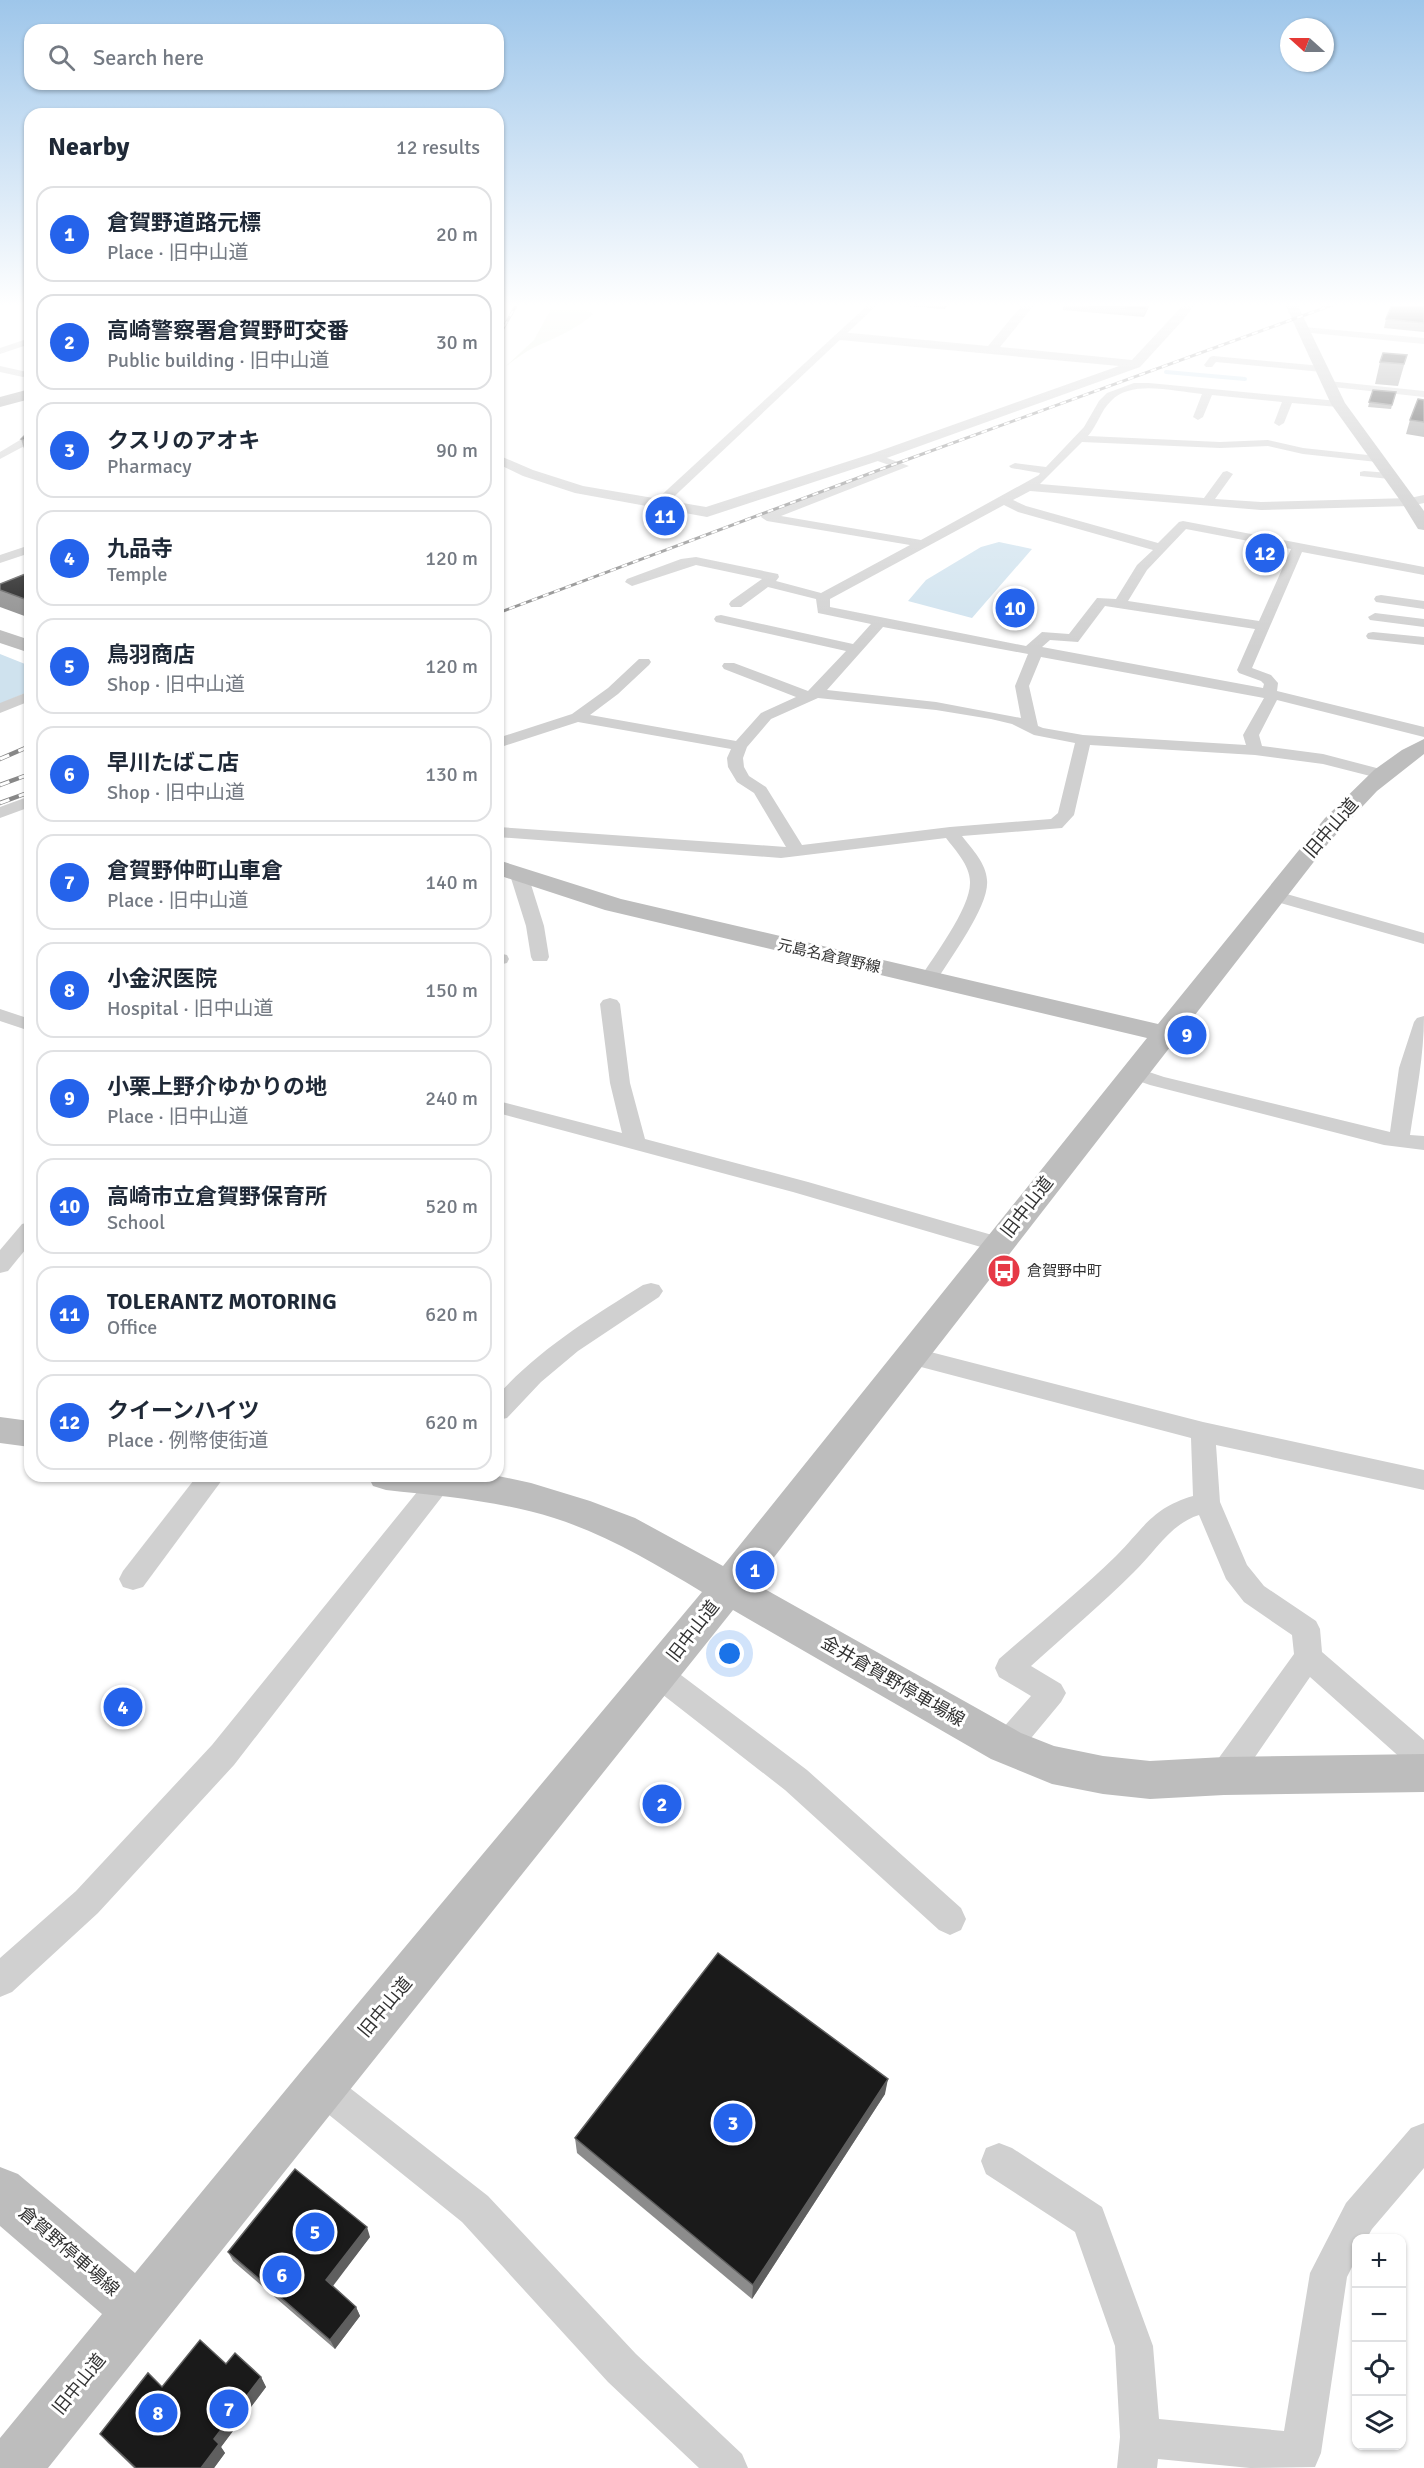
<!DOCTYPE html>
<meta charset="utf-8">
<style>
body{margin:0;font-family:Signika,"Noto Sans JP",sans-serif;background:#f6f6f7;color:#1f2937}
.controls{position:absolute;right:18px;bottom:18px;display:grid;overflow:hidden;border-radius:12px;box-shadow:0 2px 4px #0004}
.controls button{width:54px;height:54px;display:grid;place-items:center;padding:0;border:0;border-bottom:2px solid #e0e1e3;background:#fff;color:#1f2937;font:30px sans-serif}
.compass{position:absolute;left:1280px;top:18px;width:54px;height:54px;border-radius:50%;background:#fff;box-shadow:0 2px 4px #0004;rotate:291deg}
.you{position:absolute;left:730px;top:1654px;width:21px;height:21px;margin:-15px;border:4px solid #fff;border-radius:50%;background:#1a73e8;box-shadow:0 0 0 9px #1a73e833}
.badge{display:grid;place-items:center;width:39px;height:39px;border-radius:50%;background:#2563eb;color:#fff;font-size:20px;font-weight:700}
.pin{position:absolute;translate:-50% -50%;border:3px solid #fff;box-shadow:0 2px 6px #0006}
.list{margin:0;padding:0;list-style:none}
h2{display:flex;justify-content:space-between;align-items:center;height:78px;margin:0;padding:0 24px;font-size:26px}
h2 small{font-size:20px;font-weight:400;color:#747a83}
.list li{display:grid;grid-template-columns:39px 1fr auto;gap:18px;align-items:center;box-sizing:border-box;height:96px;margin:0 12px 12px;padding:0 12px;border:2px solid #e0e1e3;border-radius:18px}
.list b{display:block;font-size:22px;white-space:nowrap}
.list p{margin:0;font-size:20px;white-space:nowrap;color:#747a83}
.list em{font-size:20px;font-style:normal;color:#747a83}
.icon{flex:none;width:33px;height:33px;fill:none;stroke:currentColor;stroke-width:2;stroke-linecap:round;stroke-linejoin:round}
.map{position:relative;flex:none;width:1424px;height:2468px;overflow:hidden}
.search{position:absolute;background:#fff;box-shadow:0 2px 4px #0004;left:24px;top:24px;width:480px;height:66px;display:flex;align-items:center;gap:15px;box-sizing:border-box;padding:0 21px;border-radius:18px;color:#747a83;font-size:22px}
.panel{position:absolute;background:#fff;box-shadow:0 2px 4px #0004;left:24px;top:108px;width:480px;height:1374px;border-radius:18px}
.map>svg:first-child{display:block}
.green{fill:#e6ecdf}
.water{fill:#cfe2ee}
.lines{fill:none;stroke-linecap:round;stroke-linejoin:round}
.stream{stroke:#cfe2ee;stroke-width:4}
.minor{fill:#d0d0d0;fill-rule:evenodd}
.tertiary{fill:#d0d0d0;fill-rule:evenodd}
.secondary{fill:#bdbdbd;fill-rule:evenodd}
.trunk{fill:#a2a2a2;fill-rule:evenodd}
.rail-far1-casing{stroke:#888;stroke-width:3}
.rail-casing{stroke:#888;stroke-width:4.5}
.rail-far1{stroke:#fff;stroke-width:2;stroke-dasharray:6;stroke-linecap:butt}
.rail{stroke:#fff;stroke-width:3;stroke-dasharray:10;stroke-linecap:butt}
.wall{fill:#8c8c8c}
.shaded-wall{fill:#5f5f5f}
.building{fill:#1a1a1a;stroke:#5f5f5f;stroke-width:1.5}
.labels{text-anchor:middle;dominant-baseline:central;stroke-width:6;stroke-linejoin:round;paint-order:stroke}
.street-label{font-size:15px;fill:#333;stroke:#fff}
.poi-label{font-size:15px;fill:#333;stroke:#fff;text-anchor:start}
.near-street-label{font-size:18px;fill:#333;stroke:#fff}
</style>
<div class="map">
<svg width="1424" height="2468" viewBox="0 0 1424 2468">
<rect width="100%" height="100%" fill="#fff"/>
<path class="green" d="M551,309l36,1 6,4c-15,14 -35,23 -54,31 -12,5 -23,14 -33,21l28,-26z"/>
<g class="water">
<path d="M999,542l33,7 -60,69 -64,-17 18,-21 55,-33z"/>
<path d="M0,654l30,12v25l-30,13z"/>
</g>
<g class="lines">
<path class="stream" d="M1166,372l79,7"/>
<g class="minor">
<path d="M869,304h9l-215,203h-8v-6z"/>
<path d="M1304,327l120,11v6l-123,-12v-4z"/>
<path d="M30,338v6l-30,10v-6z"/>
<path d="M1213,356l109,10 5,3 -5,3 -106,-10 -4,5h-6l-2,-2 6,-8z"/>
<path d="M0,366l27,6 1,2 -5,3 -23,-5z"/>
<path d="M1328,381l96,10v6l-100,-11 -1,-2z"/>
<path d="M1149,383l189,18 5,3 -5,3 -46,-4 -8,20 -5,3 -5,-3 8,-21 -70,-7 -9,22 -5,3 -5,-3 9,-23c-27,-2 -70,-15 -91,7 -10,9 -14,25 -23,35l132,6 48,-2 35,8 74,8 6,3 -6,3 -74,-8 -35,-8 -48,2 -138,-6 -42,42 164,14 19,-26 4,-1 6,3 -18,25 46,3 149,-4 14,-3v8l-14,3 -149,4 -231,-19 -17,9 13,6 132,37 21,-21 4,-1 241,46v8l-122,-23 -50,116 19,7 7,8 -1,8 147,36v10l-147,-37 -18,35 3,11 61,8 65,17 2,3 -2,3 -6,2 -59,-15 -68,-9 -165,-10 -16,70 -12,13 -100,8c10,13 24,27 25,44 3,25 -36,77 -50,100l-2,4h-14l-2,-4c14,-23 52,-72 51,-98 0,-17 -15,-32 -24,-44l-165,20 -283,-21v-10l288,20 -32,-54 -17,-11 -9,-15 -1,-9 4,-9 -153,-27 -80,26v-10l74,-24 36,-26 31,-29h10l2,3 -2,3 -31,29 -28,21 146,26 25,-28 35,-16 -72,-28 -2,-3 2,-3h10l74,28 38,-40 -130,-29 -2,-3 2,-3 5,-1 132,29 18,-20 -53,-11 -2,-14 -48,-12 -27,20h-10l-2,-3 2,-3 31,-22 -66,-14 -64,21 -7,-4 2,-3 54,-20 15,-2 82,17 1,3 -3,4 45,12 89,-48 -143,-24 -6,-4 2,-3 129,-48 -20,-7 -2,-2 6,-3 33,12 -128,50 140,24 118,-65 1,-2 -29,-5 -2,-2 6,-3 31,4 38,-40 15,-26 8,-8 27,-10zM1004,505l14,7 135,38 -16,15 -21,34 -19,-1 -28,36 -27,-2 -16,14 -196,-39v-8zM1186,529l105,20 -32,72 -131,-20 19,-31zM1105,606l150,23 -18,41 2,3 22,8 3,3 -1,4 -221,-41 8,-7 28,2zM883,627l145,27 -13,32 6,32 -85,-16 -109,-12zM1041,657l223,41 -21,37 3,10 -163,-10 -40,-7 -5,-2 -9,-40zM818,698l118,12 55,9 21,5 22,11 41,8 -17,70 -7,6 -101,8 -148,18 -36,-58 -17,-11 -5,-9 -1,-9 4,-11 24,-28z"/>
<path d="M30,434v9l-30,16v-7z"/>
<path d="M1364,471l26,2 6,3 -6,3 -30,-3v-4z"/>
<path d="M30,545v8l-30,10v-8z"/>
<path d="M1381,595l43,6v8l-48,-7 -2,-3 2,-3z"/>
<path d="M1375,613l49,6v8l-54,-7 -2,-3z"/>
<path d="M1373,632l51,5v8l-56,-6 -2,-3 2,-3z"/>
<path d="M30,691v10l-30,12v-10z"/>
<path d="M30,796v11l-30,11v-11z"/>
<path d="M519,870l6,1 3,4 16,51 5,31 -2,4h-14l-2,-4 -5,-31 -16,-51 3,-4z"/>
<path d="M1276,891l148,42v11l-154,-44 -3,-4 3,-4z"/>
<path d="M498,953l9,2 2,4 -2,4 -9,2z"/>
<path d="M610,998l7,2 3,4 10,79 15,56 163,43 198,57 3,5 -3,5 -8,3 -205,-60 -295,-79v-12l124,32 -12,-50 -10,-79 3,-4z"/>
<path d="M0,1009l30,10v12l-30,-10z"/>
<path d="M1424,1016c0,40 -8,79 -14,119l14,1v14l-40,-5 -234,-60 -23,-8 -3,-4 3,-4 7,-2 30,10 226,55 9,-64 15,-46 3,-4z"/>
<path d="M30,1222v22l-22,27 -8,2v-23l22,-26z"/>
<path d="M651,1283l8,2 4,6 -4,6 -81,54 -37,31 -34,36 -9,2v-25c41,-46 94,-78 145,-110z"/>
<path d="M911,1347l292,75 221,48v20l-208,-45 4,57 27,63 17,21 52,35 4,8 2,23 102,88v32l-11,-3 -103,-92 -75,109 -11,4 -11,-4 -4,-10 4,-10 81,-112 -2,-19 -48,-33 -18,-23 -27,-64c-29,9 -44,37 -65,57 -33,33 -69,63 -103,94l30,18 5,9 -5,9 -44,53 -11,4 -11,-4 -4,-9 4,-9 36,-41 -32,-19 -4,-9 4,-9c39,-34 80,-67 117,-103 28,-28 36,-48 77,-60l-2,-58 -289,-76 -3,-6 3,-6z"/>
<path d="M197,1476h28l-82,111 -10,3 -10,-3 -4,-8 4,-8z"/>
<path d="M430,1476h28l-224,289 -136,148 -86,79 -12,5v-39l76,-67 136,-146z"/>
<path d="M659,1663l10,3 138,104 154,138 5,11 -5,11 -11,5 -11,-5 -154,-140 -136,-106 -4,-9 4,-9z"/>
<path d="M320,2069l12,5 156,122 148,158 106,100 6,14h-49l-91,-86 -146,-160 -154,-124 -5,-12 5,-12z"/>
<path d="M1424,2123v45l-52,61 -5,9h-11v21l-9,18 -26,176 -6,14 -65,1 -92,-9 -1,9h-40l3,-31 -5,-91 -40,-114 -89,-58 -5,-13 5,-13 13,-5 13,5 90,59 51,139 6,73 125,12 26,-158 36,-70 65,-75z"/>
</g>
<path class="tertiary" d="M1023,304h12l-35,43 132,13 52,-56h11l-12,16 -43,47 -259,93 -174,57 -132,-24 -52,-17 -25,-12v-9l35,15 50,16 123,21 165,-53 248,-88 -279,-26 -6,-4 6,-4 148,14z"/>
<g class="secondary">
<path d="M1285,304h12l48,99 79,108v19l-6,-1 -16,-26 -71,-99z"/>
<path d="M0,630l30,10v13l-30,-10z"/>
<path d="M1424,739v15l-47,37 -47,50 -576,742 267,150 33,13 49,10 47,5 74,-4 200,-3v38l-200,3 -74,4 -47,-5 -51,-10 -61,-25 -258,-149 -685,858h-48v-30l102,-124 -102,-88v-59l18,7 117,99 168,-204 399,-477c-48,-29 -95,-57 -148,-74 -54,-17 -112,-22 -168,-28l-13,-4 -5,-10h130l33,7 59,18 45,17 88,48 424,-528 -542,-128 -107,-35v-15l123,39 537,125 167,-206 49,-48 28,-20z"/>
<path d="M0,1417l30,4v26l-30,-4z"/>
</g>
<path class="trunk" d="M30,389v10l-30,8v-10z"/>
<g class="rail-far1-casing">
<g id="rail-far1">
<path d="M498,337l19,-33"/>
<path d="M498,613l397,-149 440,-160"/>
</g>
</g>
<g class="rail-casing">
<g id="rail">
<path d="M0,759l30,-13"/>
<path d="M0,785l30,-11"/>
<path d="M0,803l30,-11"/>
</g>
</g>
<use href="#rail-far1" class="rail-far1"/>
<use href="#rail" class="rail"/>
</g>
<g class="wall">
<path d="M887,304h63l-6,5z"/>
<path d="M1064,304h86l-6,13 -81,-7z"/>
<path d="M1424,304v28l-40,-4 2,-9z"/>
<path d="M1407,355l-9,31 -23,-2 5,-22z"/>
<path d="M1373,390l23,2 -5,17 -23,-2z"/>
<path d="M1424,400v37l-18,-3 4,-14z"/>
<path d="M30,430v27l-4,-2 -5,-16z"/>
<path d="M30,572v46l-30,-11v-23z"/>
<path d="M885,2094l-133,205 -175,-146 -2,-15z"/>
<path d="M370,2237l-38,49 24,21 4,9 -25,33 -102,-88 -5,-9z"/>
<path d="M261,2377l5,10 -45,60 4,6 -11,15h-80l-26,-25 -8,-9 62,-47z"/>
</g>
<g class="shaded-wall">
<path d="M945,304h5l-6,5z"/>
<path d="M1148,304h2l-6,13 2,-7z"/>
<path d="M888,2079l-3,15 -133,205 1,-14z"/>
<path d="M367,2227l3,10 -40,53 -4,-10z"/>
<path d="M356,2307l4,9 -25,33 -5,-9z"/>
<path d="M261,2377l5,10 -45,60 4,6 -11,15h-13l13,-29z"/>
</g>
<g class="building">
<path d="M1072,304h76l-2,6z"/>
<path d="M1392,304h32v19l-38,-4z"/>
<path d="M1383,353l24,2 -3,9 -24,-2z"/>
<path d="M1373,390l23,2 -4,13 -23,-3z"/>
<path d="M1418,399l6,1v22l-14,-2z"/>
<path d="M30,430v11l-9,-2z"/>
<path d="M30,572v29l-30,-11v-6z"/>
<path d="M718,1953l170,126 -135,206 -178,-147z"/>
<path d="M295,2169l72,58 -41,53 30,27 -26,33 -102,-88z"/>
<path d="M200,2340l26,24 9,-11 26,24 -47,62 5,5 -18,24h-65l-36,-34 48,-61 14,14z"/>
</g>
<linearGradient id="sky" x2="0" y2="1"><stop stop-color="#9ec6ea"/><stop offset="0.47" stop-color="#fff"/><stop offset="1" stop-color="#fff" stop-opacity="0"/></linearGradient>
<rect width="1424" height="649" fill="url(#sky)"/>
<defs>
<g id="bus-disc" transform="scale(1.725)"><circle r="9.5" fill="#e63946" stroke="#fff"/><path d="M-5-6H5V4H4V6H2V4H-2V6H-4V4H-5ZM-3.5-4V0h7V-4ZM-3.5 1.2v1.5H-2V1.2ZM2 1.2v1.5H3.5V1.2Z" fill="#fff"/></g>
</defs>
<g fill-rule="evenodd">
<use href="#bus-disc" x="1004" y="1271"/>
</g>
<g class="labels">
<g class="street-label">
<text transform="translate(829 956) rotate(13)">元島名倉賀野線</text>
</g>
<g class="poi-label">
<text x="1027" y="1271">倉賀野中町</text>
</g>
<g class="near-street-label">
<text transform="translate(1331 828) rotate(-49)">旧中山道</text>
<text transform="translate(1027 1207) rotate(-52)">旧中山道</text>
<text transform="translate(693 1631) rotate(-52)">旧中山道</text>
<text transform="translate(893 1681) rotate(30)">金井倉賀野停車場線</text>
<text transform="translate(385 2007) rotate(-50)">旧中山道</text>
<text transform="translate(69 2251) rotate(41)">倉賀野停車場線</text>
<text transform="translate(79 2384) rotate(-51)">旧中山道</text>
</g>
</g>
</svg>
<div class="controls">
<button>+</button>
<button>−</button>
<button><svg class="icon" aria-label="locate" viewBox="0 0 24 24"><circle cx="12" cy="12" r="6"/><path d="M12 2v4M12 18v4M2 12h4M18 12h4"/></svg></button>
<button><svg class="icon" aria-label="layers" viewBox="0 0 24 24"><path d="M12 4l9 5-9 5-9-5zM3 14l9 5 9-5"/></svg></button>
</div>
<svg class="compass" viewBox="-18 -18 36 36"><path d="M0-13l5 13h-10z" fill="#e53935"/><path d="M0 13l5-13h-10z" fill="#747a83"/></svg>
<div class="you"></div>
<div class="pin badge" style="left:755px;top:1570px">1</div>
<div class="pin badge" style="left:662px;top:1804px">2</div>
<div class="pin badge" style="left:733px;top:2123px">3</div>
<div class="pin badge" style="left:123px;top:1707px">4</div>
<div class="pin badge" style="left:315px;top:2232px">5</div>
<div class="pin badge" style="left:282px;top:2275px">6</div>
<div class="pin badge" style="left:229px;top:2409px">7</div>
<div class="pin badge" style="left:158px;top:2413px">8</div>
<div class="pin badge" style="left:1187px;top:1035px">9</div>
<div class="pin badge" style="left:1015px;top:608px">10</div>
<div class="pin badge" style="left:665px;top:516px">11</div>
<div class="pin badge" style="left:1265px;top:553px">12</div>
<div class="search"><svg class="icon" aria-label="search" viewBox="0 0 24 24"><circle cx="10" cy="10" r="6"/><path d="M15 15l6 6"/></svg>Search here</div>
<section class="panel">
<h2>Nearby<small>12 results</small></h2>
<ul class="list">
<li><span class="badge">1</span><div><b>倉賀野道路元標</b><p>Place · 旧中山道</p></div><em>20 m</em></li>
<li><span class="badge">2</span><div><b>高崎警察署倉賀野町交番</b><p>Public building · 旧中山道</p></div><em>30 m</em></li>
<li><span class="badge">3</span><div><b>クスリのアオキ</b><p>Pharmacy</p></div><em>90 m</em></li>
<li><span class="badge">4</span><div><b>九品寺</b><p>Temple</p></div><em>120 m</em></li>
<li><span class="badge">5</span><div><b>鳥羽商店</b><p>Shop · 旧中山道</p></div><em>120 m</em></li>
<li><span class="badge">6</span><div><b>早川たばこ店</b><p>Shop · 旧中山道</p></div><em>130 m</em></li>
<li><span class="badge">7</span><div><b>倉賀野仲町山車倉</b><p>Place · 旧中山道</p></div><em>140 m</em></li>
<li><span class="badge">8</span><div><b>小金沢医院</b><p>Hospital · 旧中山道</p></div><em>150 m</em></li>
<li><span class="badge">9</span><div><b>小栗上野介ゆかりの地</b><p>Place · 旧中山道</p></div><em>240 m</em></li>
<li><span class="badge">10</span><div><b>高崎市立倉賀野保育所</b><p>School</p></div><em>520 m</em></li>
<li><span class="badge">11</span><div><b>TOLERANTZ MOTORING</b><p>Office</p></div><em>620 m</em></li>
<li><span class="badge">12</span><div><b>クイーンハイツ</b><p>Place · 例幣使街道</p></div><em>620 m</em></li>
</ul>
</section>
</div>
